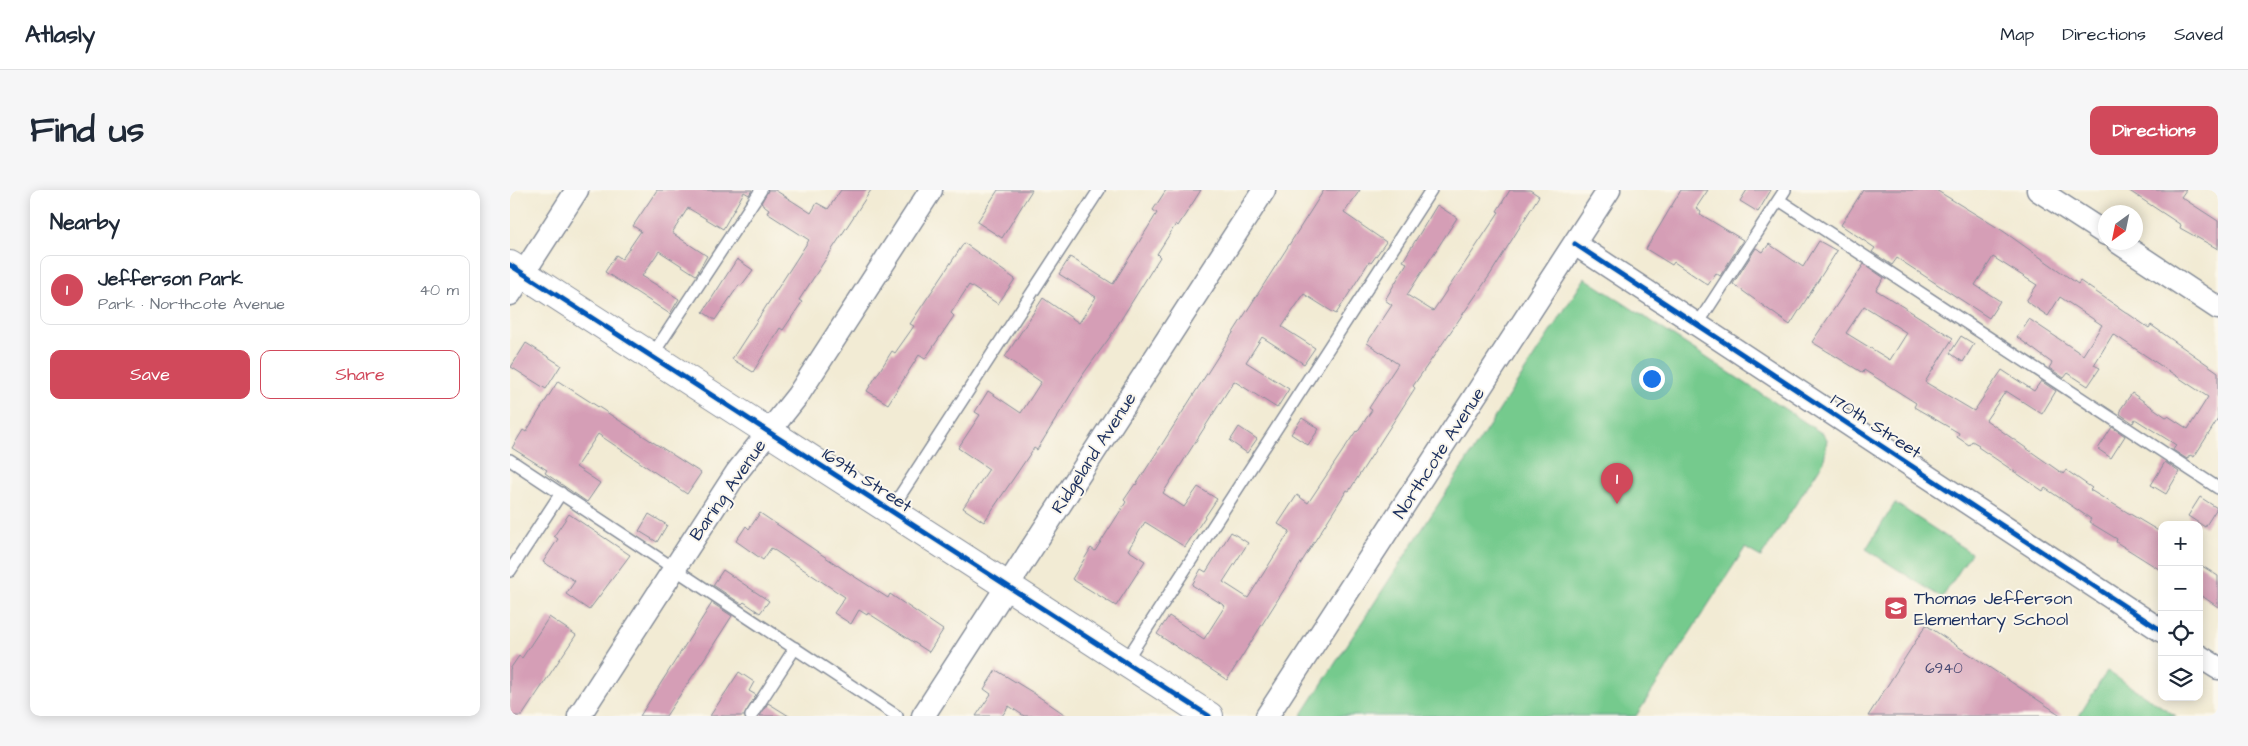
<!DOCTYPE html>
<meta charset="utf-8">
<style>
body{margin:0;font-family:"Architects Daughter",sans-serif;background:#f6f6f7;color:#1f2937}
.controls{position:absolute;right:15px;bottom:15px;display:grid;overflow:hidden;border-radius:10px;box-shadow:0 2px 12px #0003}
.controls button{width:45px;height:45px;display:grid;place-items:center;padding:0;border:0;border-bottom:1px solid #e0e1e3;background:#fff;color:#1f2937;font:25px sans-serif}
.compass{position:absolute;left:1588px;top:15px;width:45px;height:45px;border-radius:50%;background:#fff;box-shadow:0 2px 12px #0003;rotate:213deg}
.you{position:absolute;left:1141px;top:188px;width:18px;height:18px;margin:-12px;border:4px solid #fff;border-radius:50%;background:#1a73e8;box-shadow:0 0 0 8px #1a73e833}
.badge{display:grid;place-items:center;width:32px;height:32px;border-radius:50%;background:#d1495b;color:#fff;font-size:16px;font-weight:700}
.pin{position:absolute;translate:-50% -41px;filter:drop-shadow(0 1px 2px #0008)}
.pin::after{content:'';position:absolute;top:26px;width:18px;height:15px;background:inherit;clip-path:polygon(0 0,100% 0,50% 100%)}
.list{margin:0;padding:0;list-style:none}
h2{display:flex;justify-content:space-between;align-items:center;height:65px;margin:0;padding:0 20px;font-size:21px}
h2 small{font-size:16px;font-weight:400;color:#747a83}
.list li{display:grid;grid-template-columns:32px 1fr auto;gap:15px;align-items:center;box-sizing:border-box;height:70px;margin:0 10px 10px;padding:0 10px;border:1px solid #e0e1e3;border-radius:10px}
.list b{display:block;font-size:19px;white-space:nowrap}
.list p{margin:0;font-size:16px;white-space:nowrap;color:#747a83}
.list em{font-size:16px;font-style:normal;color:#747a83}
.actions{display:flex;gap:10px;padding:15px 20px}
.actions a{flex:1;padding:11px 0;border:1px solid #d1495b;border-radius:10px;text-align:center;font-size:18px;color:#d1495b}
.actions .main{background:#d1495b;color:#fff}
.icon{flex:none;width:28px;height:28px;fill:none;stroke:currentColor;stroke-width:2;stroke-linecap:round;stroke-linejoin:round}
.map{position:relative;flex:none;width:1708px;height:526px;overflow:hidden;border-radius:10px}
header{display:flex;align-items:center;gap:30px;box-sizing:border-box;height:70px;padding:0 25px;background:#fff;border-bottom:1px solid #e0e1e3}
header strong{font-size:24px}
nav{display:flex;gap:28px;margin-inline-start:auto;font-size:18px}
.intro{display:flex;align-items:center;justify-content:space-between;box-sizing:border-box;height:120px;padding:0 30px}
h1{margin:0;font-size:35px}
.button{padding:12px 22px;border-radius:10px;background:#d1495b;color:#fff;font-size:18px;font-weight:700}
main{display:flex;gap:30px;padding:0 30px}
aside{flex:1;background:#fff;border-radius:10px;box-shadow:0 2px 12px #0003}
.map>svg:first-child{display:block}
.green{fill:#75ca8d;stroke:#487c76}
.building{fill:#d59eb6;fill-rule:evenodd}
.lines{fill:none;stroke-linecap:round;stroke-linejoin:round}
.lane-casing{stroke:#868d99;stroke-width:14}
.street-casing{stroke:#868d99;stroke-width:25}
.secondary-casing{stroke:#868d99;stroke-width:30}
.lane{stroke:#fff;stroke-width:11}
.street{stroke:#fff;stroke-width:22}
.secondary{stroke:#fff;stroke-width:28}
.cycleway-casing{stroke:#fbf7ec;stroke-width:8}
.cycleway{stroke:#0057b8;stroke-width:5}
.labels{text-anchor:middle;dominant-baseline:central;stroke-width:4;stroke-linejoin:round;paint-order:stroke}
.number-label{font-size:15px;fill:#4a4b74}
.street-label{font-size:18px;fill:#1b2f5e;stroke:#fbf7ec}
.poi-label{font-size:18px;fill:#1b2f5e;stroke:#fbf7ec;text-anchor:start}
</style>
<header>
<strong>Atlasly</strong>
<nav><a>Map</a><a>Directions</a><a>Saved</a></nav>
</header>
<div class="intro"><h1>Find us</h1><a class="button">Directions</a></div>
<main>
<aside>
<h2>Nearby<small></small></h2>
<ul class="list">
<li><span class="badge">1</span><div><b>Jefferson Park</b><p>Park · Northcote Avenue</p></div><em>40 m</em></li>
</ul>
<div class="actions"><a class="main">Save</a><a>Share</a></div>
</aside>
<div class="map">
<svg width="1708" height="526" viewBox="0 0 1708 526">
<rect width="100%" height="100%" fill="#fbf7ec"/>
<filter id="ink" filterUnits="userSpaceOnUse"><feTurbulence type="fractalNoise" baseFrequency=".02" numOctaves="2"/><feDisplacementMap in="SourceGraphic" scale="10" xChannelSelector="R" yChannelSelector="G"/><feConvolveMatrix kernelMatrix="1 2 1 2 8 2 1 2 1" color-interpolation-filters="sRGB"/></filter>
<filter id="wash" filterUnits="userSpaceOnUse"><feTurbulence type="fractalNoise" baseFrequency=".0096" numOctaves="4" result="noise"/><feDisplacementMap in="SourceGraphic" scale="20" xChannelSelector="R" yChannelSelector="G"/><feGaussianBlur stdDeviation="1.12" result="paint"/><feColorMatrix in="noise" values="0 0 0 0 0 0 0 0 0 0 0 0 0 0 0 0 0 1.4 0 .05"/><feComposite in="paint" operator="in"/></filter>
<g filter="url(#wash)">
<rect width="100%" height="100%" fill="#f2ebd4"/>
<g class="green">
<path d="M1075,88l238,156 4,5 -3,22 -63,96 -16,-9 -109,168h-335z"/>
<path d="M1385,313l76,50 -29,45 -76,-49z"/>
<path d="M1597,481l69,45h-97z"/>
</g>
<g id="blocks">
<g class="building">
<path d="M147,0h95l-3,5 -5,-3 -21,37 -35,-21 -16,25 35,23 -11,19 -37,-24 -17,25 37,23 -9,15 -65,-42 11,-17 6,4 19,-28 -8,-5z"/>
<path d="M258,0h7l36,23 6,-10 11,6 13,-19h30l-72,110 3,2 -19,28 -3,-2 -27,44 -21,-13 77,-119 -42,-27 2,-4 -8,-6z"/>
<path d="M488,0h34l-30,48 -25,-16z"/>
<path d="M656,0h35l-23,36 -2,-2 -19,30 3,3 -50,80 -26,36 -47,77 -3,-2 -50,74 -21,-14 26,-39 -31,-21 22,-33 -5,-3 13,-21 33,22 20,-31 -36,-25 38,-59 36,25 17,-26 -37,-23 11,-17 43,27 44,-71 -4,-3z"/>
<path d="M814,0h36l-16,23 42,29 -15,21 -2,-1 -33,52 -32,-20 -22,33 33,21 -11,16 -42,-27 -16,25 43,27 -12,19 -43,-27 -71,112 21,14 14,-20 19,12 -32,48 -40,-25 -17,28 17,11 -29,45 -44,-27 19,-31 4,3 31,-49 -2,-2 11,-16 1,1z"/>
<path d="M1000,0h20l9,6 -49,79 -77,111 2,2 -66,103 -2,-1 -120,190 -70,-46 12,-18 35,23 21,-33 -33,-21 9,-16 5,3 25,-40 17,11 -25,39 25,16 42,-67 -12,-7 19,-29 11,8 48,-72 1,1 15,-22 -3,-2 29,-44 -31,-21 25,-38 -7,-5 22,-37 -4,-2 34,-56 20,13 -50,77 26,16 66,-99 -2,-1z"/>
<path d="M1171,0h27l-12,18 5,4 -1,2 43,26 -23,36 -4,-3 -8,12 -34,-23 -2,3 -26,-16z"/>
<path d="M1237,0h24l-13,22 -18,-11z"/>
<path d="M1353,0h73l67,41 75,53 2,-3 69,47 2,-3 67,47v47l-24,38 -4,-2 -3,4 -14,-9 3,-5 -41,-26 -2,4 -13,-9 1,-2 -1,-2 12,-17 34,24 2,-1 20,13 20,-32 -95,-63 -19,31 6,3 -12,18 -20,-13 -4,5 -15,-10 3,-5 -35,-26 12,-18 54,36 19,-30 -42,-28 -12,19 -22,-15 11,-16 -44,-28 -18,28 25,16 -11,17 -92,-60 -5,7 -20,-13 3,-4 -34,-23z"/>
<path d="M1618,0h58l-5,7 37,24v28l-38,-21 1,-3z"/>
<path d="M1309,51l18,10 -47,74 -57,-41 23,-36 7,4 6,-8 34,23z"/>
<path d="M454,53l51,36 -17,25 -29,-19 -18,28 3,3 -29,43 -6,-4 -31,49 -21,-13 25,-40 3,2 19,-27 -4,-2z"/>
<path d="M227,69l16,11 -12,16 -2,-1 -24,35 -12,-8z"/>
<path d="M1354,74l20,14 -8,12 77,48 -28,44 49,29 28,-41 32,21 7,-10 15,10 -14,23 -36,-23 -20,29 77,54 3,-4 26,18 -2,2 72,43v38l-46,-29 1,-3 -28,-17 2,-3 -46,-31 -2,3 -65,-44 1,-2 -7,-4 -3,4 -12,-8 2,-4 -45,-26 2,-4 -52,-33 -1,3 -51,-31zM1354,116l43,27 -17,27 -44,-27z"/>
<path d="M1451,146l13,8 -11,18 -13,-9z"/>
<path d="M16,153l35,22 -15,24 -35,-22z"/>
<path d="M48,191l143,92 -14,21 -89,-60 -22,33 24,16 -13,19 -42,-29 2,-3 -35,-22 11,-18 3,2z"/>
<path d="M792,228l17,11 -11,16 -17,-11z"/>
<path d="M729,237l18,12 -10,14 -17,-12z"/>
<path d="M1602,237l13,9 -14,22 -13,-9z"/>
<path d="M1655,272l14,10 -13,22 -15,-9z"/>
<path d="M1690,307l17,11 -12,19 -17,-11z"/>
<path d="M250,323l92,62 36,23 2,-4 53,36 -14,22 -61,-39 -1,2 -8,-5 -8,14 -17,-11 11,-16 -74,-49 -8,12 -27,-19 10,-15 3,3z"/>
<path d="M59,324l61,41 -41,55 -23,-16 9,-13 -32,-19 15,-23 -4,-3z"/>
<path d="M139,324l18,11 -10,17 -18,-11z"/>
<path d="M1689,374l19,12v31l-19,-13z"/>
<path d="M213,380l46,31 -9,12 -16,-11 -2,2 -2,-1 -27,-18z"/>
<path d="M202,413l20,13 -20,31 -46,69h-26z"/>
<path d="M39,427l27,18 -54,81h-12v-47l9,-13 3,2z"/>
<path d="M1416,435l136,91h-194z"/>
<path d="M486,480l36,22 35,24h-43l-15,-10 -7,10h-26l15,-22 -7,-5z"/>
<path d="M229,482l15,10 -5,9 7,4 -12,21h-34z"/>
<path d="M258,513l21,13h-29z"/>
</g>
</g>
</g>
<g filter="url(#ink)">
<use href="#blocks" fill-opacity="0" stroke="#868d99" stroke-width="1"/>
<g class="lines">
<g class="lane-casing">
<g id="lane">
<path d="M1269,10l439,288"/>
<path d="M1187,135l88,-135"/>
<path d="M141,167l110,-167"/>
<path d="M0,270l387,256"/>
<path d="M380,321l209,-321"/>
<path d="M0,381l51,-78"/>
<path d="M615,472l306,-472"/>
<path d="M241,526l44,-68"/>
</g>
</g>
<g class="street-casing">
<g id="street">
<path d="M1528,0l68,44"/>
<path d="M1608,52l100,66"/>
<path d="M1065,54l587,387"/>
<path d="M0,104l67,-104"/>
<path d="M1689,466l19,12"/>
<path d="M69,526l158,-244 61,-77 133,-205"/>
<path d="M413,526l341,-526"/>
<path d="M757,526l342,-526"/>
</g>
</g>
<g class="secondary-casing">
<path id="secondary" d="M0,75l699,451"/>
</g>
<use href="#lane" class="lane"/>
<use href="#street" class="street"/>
<use href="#secondary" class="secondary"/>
<g class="cycleway-casing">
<g id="cycleway">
<path d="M1065,54l587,387"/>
<path d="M0,75l699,451"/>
</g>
</g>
<use href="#cycleway" class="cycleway"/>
</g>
</g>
<defs>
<g id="school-square" transform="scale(1.25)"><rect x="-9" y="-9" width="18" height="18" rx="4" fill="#d1495b" stroke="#fbf7ec"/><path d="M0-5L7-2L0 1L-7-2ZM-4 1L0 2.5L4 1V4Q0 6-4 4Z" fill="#fff"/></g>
</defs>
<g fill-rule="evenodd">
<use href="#school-square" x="1386" y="418"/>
</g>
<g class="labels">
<g class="number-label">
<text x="1434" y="478">6940</text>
</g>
<g class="street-label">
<text transform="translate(1366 236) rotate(33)">170th Street</text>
<text transform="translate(584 263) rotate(-57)">Ridgeland Avenue</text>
<text transform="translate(929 263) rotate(-57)">Northcote Avenue</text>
<text transform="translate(357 290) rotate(33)">169th Street</text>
<text transform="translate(218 300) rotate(-55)">Baring Avenue</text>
</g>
<g class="poi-label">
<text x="1404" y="408">Thomas Jefferson<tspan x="1404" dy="21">Elementary School</tspan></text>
</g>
</g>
</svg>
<div class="controls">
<button>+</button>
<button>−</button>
<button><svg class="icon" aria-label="locate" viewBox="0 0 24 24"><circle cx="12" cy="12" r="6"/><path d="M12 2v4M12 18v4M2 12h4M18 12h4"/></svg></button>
<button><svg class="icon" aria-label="layers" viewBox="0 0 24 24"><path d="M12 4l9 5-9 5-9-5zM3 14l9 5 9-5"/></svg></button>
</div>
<svg class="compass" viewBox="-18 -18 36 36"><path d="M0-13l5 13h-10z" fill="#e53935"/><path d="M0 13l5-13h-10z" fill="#747a83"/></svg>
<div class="you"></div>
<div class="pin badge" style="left:1107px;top:314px">1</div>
</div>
</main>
